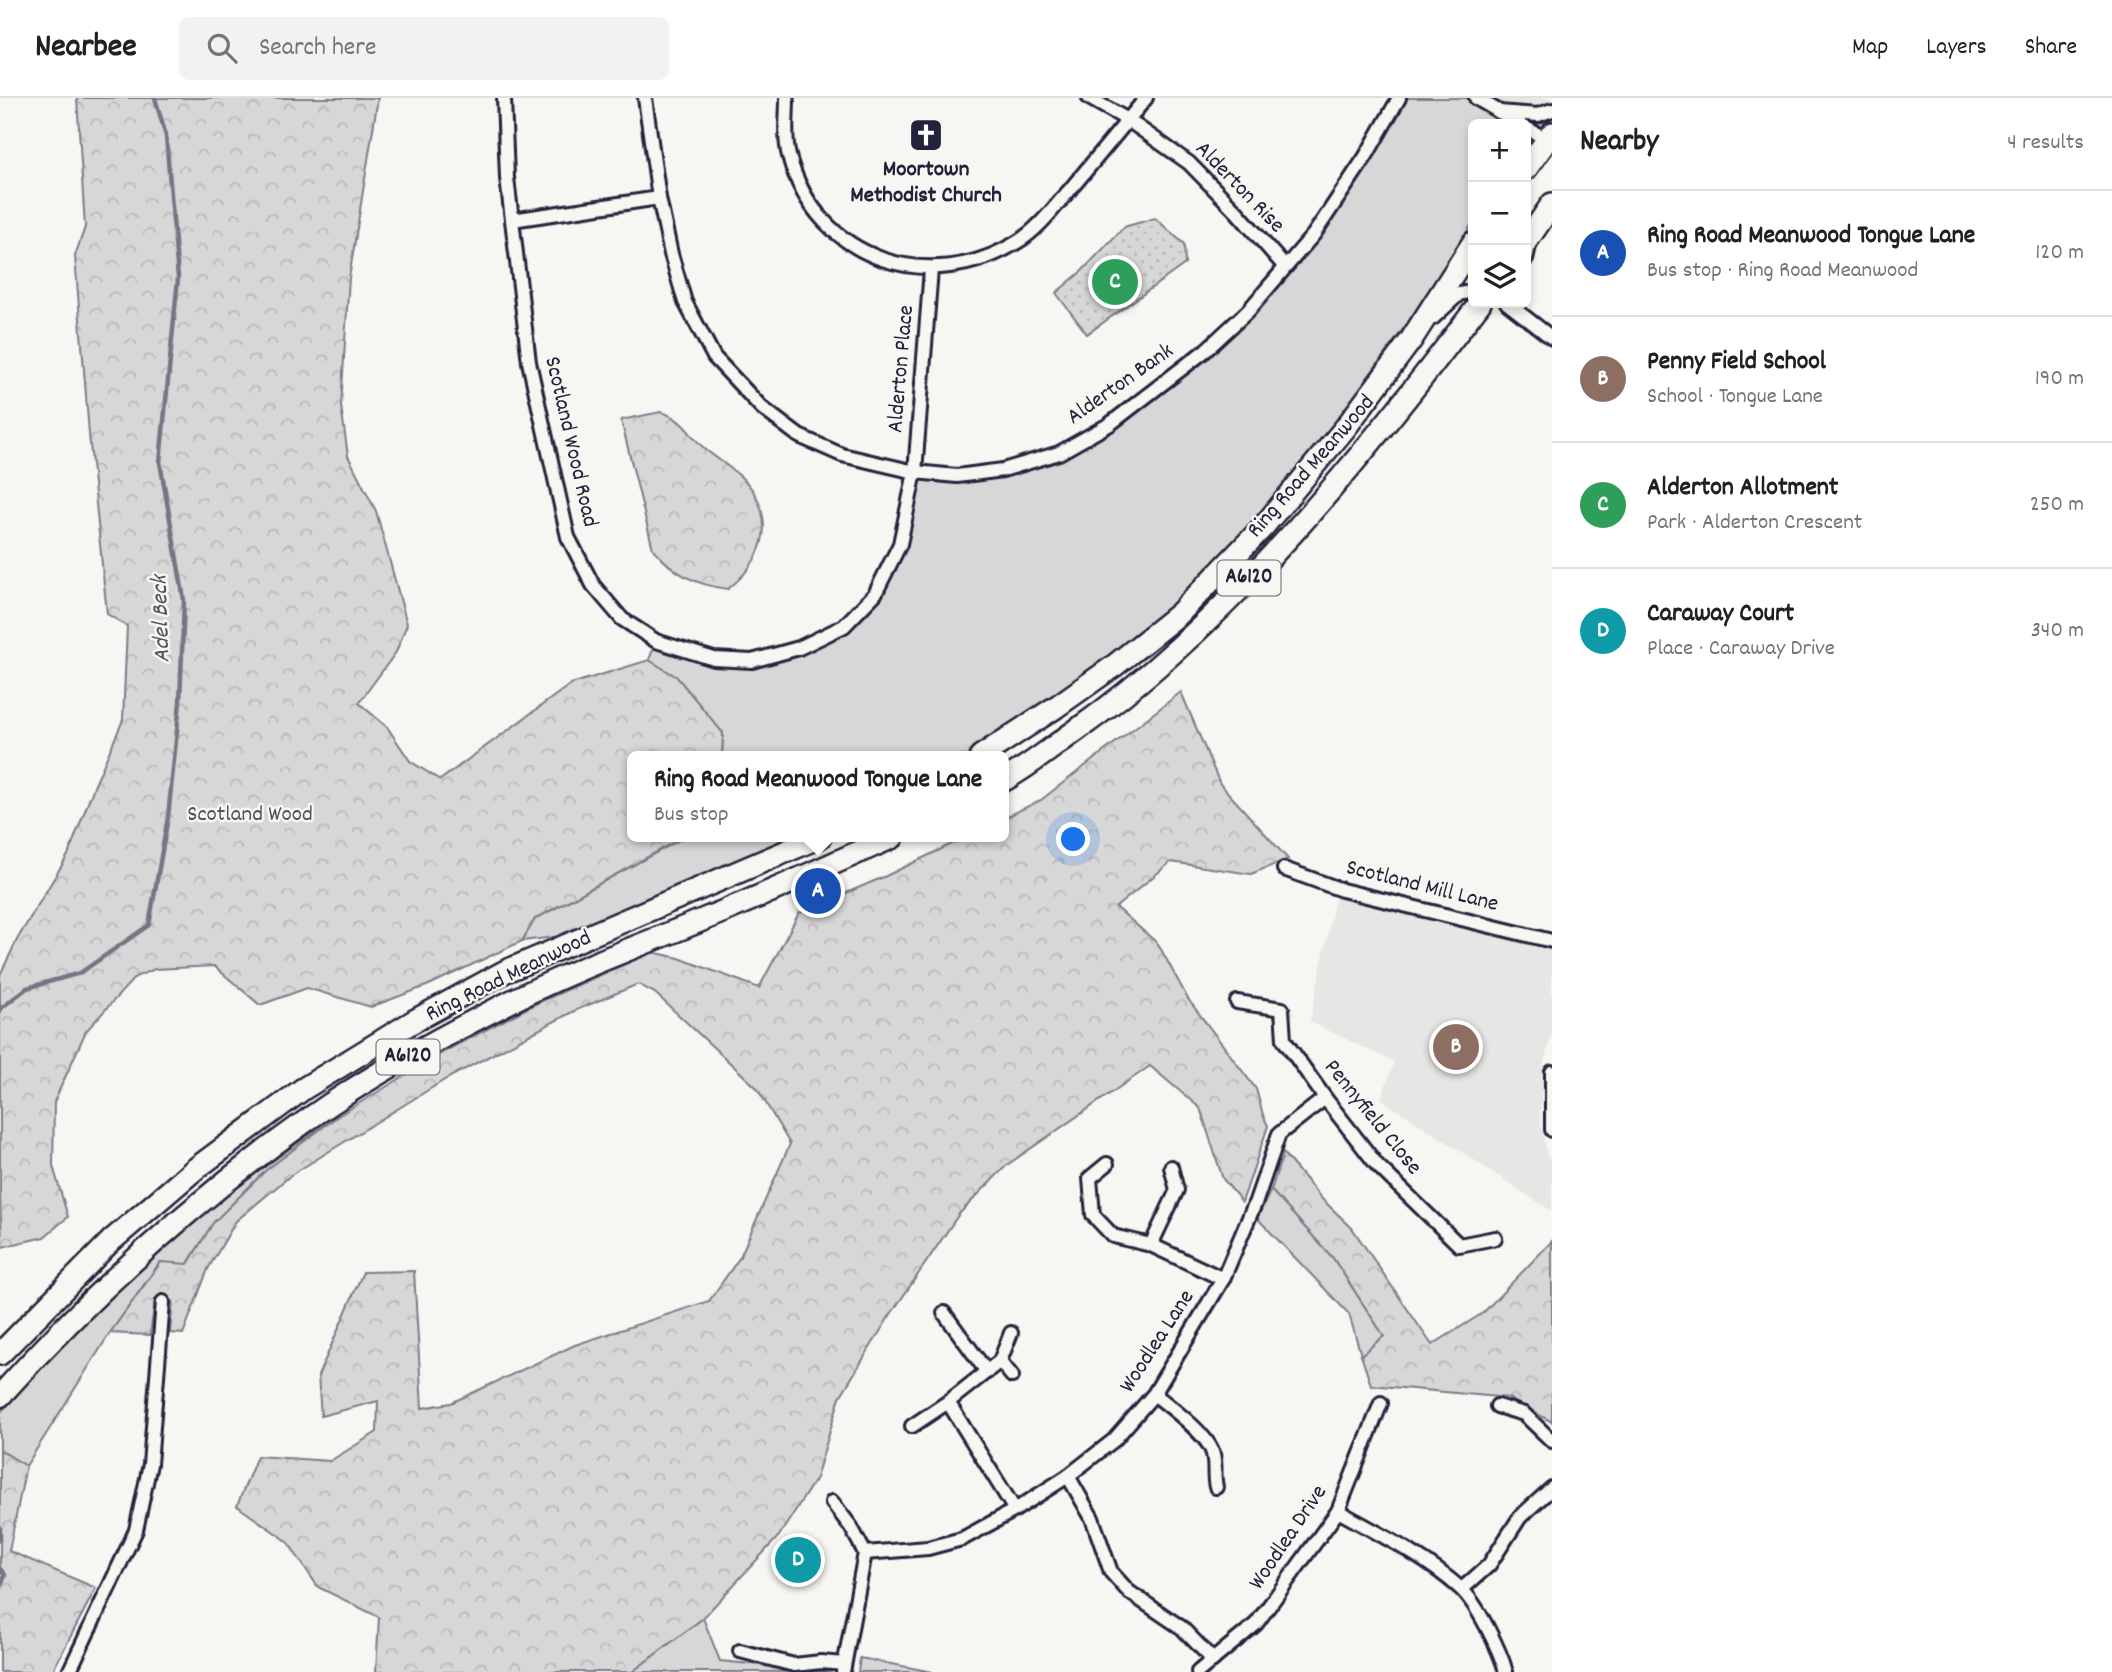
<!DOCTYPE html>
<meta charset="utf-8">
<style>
body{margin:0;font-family:Dekko,sans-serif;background:#f2f2f2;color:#202124}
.controls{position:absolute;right:21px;top:21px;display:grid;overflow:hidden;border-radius:10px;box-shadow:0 4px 10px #0003}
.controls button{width:63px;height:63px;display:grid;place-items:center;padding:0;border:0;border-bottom:2px solid #e0e0e0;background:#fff;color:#202124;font:35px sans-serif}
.you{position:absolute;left:1074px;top:742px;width:24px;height:24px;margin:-18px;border:5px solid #fff;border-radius:50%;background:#1a73e8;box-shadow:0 0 0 10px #1a73e833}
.badge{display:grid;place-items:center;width:46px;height:46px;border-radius:50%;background:#1a73e8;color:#fff;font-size:23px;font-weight:700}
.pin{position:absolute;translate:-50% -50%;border:4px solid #fff;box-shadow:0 2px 7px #0006}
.popup{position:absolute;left:627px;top:653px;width:382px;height:91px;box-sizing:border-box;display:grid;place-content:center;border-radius:10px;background:#fff;filter:drop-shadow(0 2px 5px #0005);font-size:23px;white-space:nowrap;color:#757577}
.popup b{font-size:26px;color:#202124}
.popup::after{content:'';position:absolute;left:50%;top:100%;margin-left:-14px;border:14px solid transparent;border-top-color:#fff}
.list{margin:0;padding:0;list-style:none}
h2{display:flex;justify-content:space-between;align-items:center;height:91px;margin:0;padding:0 28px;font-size:30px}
h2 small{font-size:23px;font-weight:400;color:#757577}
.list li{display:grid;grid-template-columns:46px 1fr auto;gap:21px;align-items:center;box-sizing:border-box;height:126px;padding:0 28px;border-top:2px solid #e0e0e0}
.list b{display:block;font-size:26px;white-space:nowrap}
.list p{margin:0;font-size:23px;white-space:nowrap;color:#757577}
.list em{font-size:23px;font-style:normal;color:#757577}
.icon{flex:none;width:38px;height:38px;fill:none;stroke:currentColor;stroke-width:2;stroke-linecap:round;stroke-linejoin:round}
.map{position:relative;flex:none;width:1552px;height:1574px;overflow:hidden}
header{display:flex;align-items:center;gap:42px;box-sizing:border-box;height:98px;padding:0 35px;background:#fff;border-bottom:2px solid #e0e0e0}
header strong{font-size:33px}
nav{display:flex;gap:38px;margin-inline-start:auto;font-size:24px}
.search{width:490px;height:63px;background:#f2f2f2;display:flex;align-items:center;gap:18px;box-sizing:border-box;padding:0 24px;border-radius:10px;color:#757577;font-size:26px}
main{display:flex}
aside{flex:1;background:#fff}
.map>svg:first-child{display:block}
.built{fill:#e6e6e4}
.grass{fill:#d7d7d7;stroke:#7c7c89;stroke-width:2}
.forest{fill:url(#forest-crowns);stroke:#7c7c89;stroke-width:2}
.garden{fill:url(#garden-dots);stroke:#7c7c89;stroke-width:2}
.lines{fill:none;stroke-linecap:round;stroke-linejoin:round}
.stream{stroke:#757583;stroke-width:4.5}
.minor-casing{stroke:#22223b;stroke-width:18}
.trunk-casing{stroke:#22223b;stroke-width:26}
.minor{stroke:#f6f6f2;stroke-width:12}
.trunk{stroke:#f6f6f2;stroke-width:21}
.labels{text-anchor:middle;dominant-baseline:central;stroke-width:5;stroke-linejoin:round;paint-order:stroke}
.shield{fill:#f6f6f2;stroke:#626272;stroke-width:2}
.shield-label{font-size:21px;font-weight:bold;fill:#22223b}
.poi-label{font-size:23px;font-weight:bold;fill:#22223b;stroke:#f6f6f2}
.street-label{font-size:23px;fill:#22223b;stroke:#f6f6f2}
.park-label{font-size:23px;fill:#4f4f62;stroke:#f6f6f2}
.water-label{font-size:24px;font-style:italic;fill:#535365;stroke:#f6f6f2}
</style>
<header>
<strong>Nearbee</strong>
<div class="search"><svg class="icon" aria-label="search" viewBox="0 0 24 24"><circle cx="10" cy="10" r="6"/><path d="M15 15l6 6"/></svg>Search here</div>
<nav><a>Map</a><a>Layers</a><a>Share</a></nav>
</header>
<main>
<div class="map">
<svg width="1552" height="1574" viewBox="0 0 1552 1574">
<defs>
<pattern id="forest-crowns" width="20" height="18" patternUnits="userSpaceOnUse" patternTransform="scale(1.75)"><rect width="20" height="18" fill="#d7d7d7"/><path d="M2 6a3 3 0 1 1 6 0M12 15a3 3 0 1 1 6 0" fill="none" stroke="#b8b8b9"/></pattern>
<pattern id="garden-dots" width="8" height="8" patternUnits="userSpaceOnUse" patternTransform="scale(1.75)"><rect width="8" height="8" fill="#d7d7d7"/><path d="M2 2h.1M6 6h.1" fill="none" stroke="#b8b8b9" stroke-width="1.8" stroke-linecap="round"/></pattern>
</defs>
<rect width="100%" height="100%" fill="#f6f6f2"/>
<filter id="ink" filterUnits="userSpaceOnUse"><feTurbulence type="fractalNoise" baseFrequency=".0143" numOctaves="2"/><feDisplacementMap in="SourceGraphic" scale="14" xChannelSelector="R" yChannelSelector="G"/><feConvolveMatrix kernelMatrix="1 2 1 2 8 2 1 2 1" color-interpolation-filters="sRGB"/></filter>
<g filter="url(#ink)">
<g class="built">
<path d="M1476,0h76v35l-5,7z"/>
<path d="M1336,794l216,54v88l-8,27 -4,57 7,37 5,10v44l-2,1 -169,-111 13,-37 -84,-40z"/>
</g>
<g class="grass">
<path d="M1399,0h77l23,14 2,12h-28v98l-65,100 -72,99 -73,106 -84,87 -198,142h-259l1,-23 -74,-73 7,-19 96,20 92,-35 31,-32 25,-50 15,-72 42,4 102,-23 147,-103 108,-116z"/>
<path d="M684,739h136l-225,95 -73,9 13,-22z"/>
<path d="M338,1018l-73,55 -52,52 -26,42 -27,-3 -50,71 -84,133 -26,-16v-37c37,-40 72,-84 112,-121 70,-66 146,-123 226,-176z"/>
<path d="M1271,1092l62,68 51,78 -23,19 -12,-41 -92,-96z"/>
<path d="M703,1520l17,43 112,11h-200z"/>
<path d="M860,1560l73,14h-75z"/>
</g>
<g class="forest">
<path d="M77,0h301l-29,180 -8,128 7,50 28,55 31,113 -11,28 -37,51 28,24 23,34 30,19 131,-96 78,-24 28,17 46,56 -1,23h-90v81h52l-149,82 -13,22 -93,44 -58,22 -64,-19 -47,17 -46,-39 -59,3 -20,8 -49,54 -32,71 -1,64 15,51 -24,20 -42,10 -2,-54v-218l18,-37 50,-83 26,-68 29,-67 4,-94 -20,-12 -18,-180 -14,-178 10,-29z"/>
<path d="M661,314c23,7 27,22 44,37 17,14 41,27 51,47 19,37 1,70 -28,93 -32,-4 -54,-15 -75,-40l-32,-129z"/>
<path d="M1181,594l39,92 68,75 -37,15 -80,-12 -55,45 42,37 30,55 68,90 7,26 5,11 -26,76 -19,-23 -23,-71 -50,-42 -143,99 -48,49 -72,106 -47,77 -24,81 -37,58 -76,82 -71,54h-256l3,-55 -61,-30 -31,-46 -50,-35 20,-50 73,5 47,-29 1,-31 -57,15 -3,-40 45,-104 51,-1 8,137 29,-5 124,-58 134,-44 31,-44 50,-113 -33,-56 -102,-95 -17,-9 -64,27 -128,68 -155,96 -55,46 -28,48 -25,65 -13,-1 3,-32 -18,-1 -5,35 -40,-2 51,-71 27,2 25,-41 52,-52 73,-55 111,-67 84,-44 119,-53 27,6 80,30 40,-75 87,-37 80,-39h38v-19l37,-18z"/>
<path d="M1283,1055l39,46 30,29 80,117 51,-32 69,-72v181l-44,-24 -137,-13 -10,-30 23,-19 -51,-78 -62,-68z"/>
<path d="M0,1352l26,16 -17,85 87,37 -44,84h-52z"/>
</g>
<path class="garden" d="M1155,120l29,26 1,20 -98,70 -31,-41 26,-22 42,-44z"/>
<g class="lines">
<g class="stream">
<path d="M0,911l27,-21 53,-15 69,-48 19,-108 12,-115 4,-102 -24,-138 18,-184 -12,-142 -11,-38"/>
<path d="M0,1429v12"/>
<path d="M0,1471l5,6 -5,13"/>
</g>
<g class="minor-casing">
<g id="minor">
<path d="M504,0l3,80 22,184 39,175 25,48 29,34 34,22 58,18 38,2 47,-13 45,-22 31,-32 25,-50 15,-72 16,-203"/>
<path d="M645,0l14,100 12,56 14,48 29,55 48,51 37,28 43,19 73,17 42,4 46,-6 56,-17 51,-29 96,-74 42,-39 66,-77 52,-78 33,-58"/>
<path d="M787,0c0,19 -3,40 2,58 28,105 142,141 230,85 19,-12 34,-32 49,-49 26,-31 52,-62 78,-94"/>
<path d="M1089,0l39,22 61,43 48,49 48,55"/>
<path d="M1476,0l44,26"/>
<path d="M1499,14l39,3 14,-5"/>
<path d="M1526,30l26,14"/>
<path d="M512,122l147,-22"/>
<path d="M1526,161l5,-22"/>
<path d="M1507,205l45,35"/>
<path d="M1433,220l26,-24 14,-3"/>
<path d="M1284,771l58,21 210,51"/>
<path d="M1237,904l45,7 2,31 41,58 52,67 82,80 36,-7"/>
<path d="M1552,974v58"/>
<path d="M1107,1066l-17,14 3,37 20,21 38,9 72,34"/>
<path d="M1151,1147l26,-55 -6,-23"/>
<path d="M944,1215l43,59"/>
<path d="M1000,1263l12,15"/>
<path d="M1154,1296c15,12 55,41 59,60 3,12 0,21 3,33"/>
<path d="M948,1304l52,-41 11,-28"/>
<path d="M1497,1308l27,8 28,27"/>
<path d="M912,1328l36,-24 67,108"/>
<path d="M1068,1378l24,42 19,54 18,20 53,36 31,32"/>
<path d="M832,1404l19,25 14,26"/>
<path d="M1338,1413c41,23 86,45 122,77 17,15 40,62 46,84"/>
<path d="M865,1455l63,-5 34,-9 53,-29 53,-34 46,-36 40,-46 69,-115 33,-78 23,-67 46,-36"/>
<path d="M1462,1491l27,-24 31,-48 32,-29"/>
<path d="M740,1553l54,14 27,-3 23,2"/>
<path d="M69,1574l67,-142 14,-66 13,-162"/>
<path d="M843,1574l22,-119"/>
<path d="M1198,1574l58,-48 82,-113 43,-108"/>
</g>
</g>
<g class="trunk-casing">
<g id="trunk">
<path d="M1526,71l26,-36"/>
<path d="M1526,144l26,-38"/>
<path d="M981,658l75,-49 58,-41 65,-52 84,-87 83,-100 65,-87 62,-97"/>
<path d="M1004,682c24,-13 47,-32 70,-48 157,-111 290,-276 406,-429"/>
<path d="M0,1256l111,-113 83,-71 109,-81 111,-68 90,-49 316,-135"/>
<path d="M0,1298c93,-104 196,-197 310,-278 61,-43 128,-79 194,-113 75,-39 155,-66 232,-99 53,-22 104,-46 157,-69"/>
</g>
</g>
<use href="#minor" class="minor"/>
<use href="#trunk" class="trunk"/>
</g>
</g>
<defs>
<g id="church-square" transform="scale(1.75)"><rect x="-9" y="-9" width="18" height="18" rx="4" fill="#22223b" stroke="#f6f6f2"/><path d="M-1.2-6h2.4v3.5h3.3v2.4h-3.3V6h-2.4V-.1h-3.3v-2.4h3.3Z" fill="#fff"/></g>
</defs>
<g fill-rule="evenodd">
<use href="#church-square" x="926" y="37"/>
</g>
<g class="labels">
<g class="shield">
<rect x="1217.5" y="462.5" width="63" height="35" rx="5"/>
<rect x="376.5" y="941.5" width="63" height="35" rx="5"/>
</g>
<g class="shield-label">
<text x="1249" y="480">A6120</text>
<text x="408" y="959">A6120</text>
</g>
<g class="poi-label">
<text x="926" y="72">Moortown<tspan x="926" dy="26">Methodist Church</tspan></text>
</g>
<g class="street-label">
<text transform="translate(1239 90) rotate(46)">Alderton Rise</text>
<text transform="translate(902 271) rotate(-85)">Alderton Place</text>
<text transform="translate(1121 287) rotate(-35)">Alderton Bank</text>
<text transform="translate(570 344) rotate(77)">Scotland Wood Road</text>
<text transform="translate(1312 369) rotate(-49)">Ring Road Meanwood</text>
<text transform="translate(1422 789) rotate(14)">Scotland Mill Lane</text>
<text transform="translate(509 879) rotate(-26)">Ring Road Meanwood</text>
<text transform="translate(1372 1020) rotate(51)">Pennyfield Close</text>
<text transform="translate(1158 1244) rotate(-57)">Woodlea Lane</text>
<text transform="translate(1289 1440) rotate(-56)">Woodlea Drive</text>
</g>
<g class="park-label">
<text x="250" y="717">Scotland Wood</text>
</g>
<g class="water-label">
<text transform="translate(162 521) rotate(-92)">Adel Beck</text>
</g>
</g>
</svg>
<div class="controls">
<button>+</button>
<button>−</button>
<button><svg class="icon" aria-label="layers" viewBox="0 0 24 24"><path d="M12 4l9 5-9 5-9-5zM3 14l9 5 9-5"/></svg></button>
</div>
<div class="you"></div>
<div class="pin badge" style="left:818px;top:793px;background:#1a4fb4">A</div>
<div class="popup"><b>Ring Road Meanwood Tongue Lane</b>Bus stop</div>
<div class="pin badge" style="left:1456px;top:949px;background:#8d6e63">B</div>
<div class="pin badge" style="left:1115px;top:184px;background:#2e9e5b">C</div>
<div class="pin badge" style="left:798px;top:1462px;background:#0f9aa8">D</div>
</div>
<aside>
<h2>Nearby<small>4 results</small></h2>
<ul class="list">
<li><span class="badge" style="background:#1a4fb4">A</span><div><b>Ring Road Meanwood Tongue Lane</b><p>Bus stop · Ring Road Meanwood</p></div><em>120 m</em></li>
<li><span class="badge" style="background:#8d6e63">B</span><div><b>Penny Field School</b><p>School · Tongue Lane</p></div><em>190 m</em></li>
<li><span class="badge" style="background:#2e9e5b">C</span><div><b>Alderton Allotment</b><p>Park · Alderton Crescent</p></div><em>250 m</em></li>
<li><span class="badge" style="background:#0f9aa8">D</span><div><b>Caraway Court</b><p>Place · Caraway Drive</p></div><em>340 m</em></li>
</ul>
</aside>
</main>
